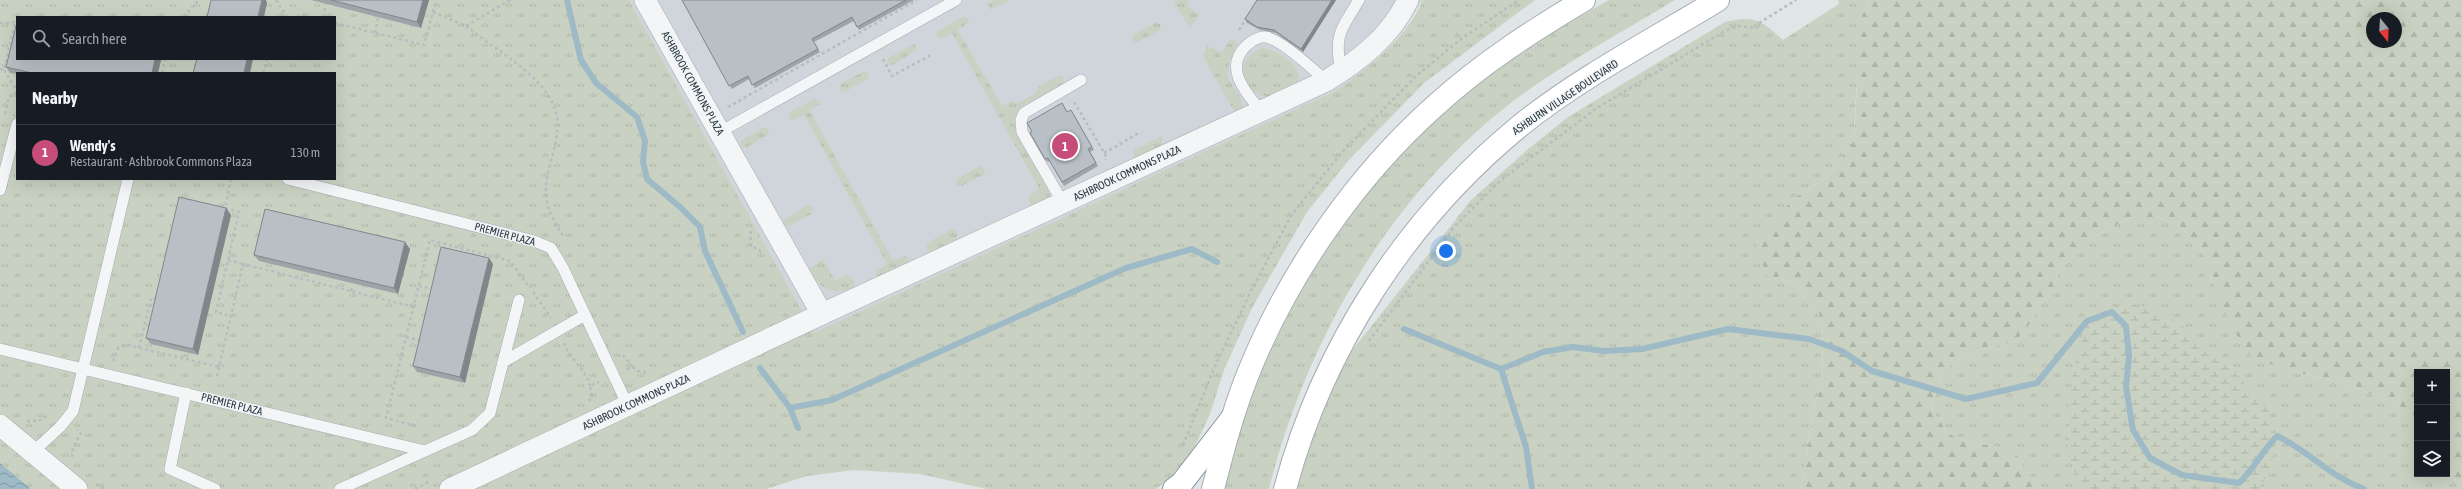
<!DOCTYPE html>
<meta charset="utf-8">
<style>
body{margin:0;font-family:"Asap Condensed",sans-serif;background:#242831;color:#f1f3f6}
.controls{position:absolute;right:12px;bottom:12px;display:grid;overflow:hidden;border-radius:0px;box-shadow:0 4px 16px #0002}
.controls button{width:36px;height:36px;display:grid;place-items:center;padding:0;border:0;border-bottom:1px solid #363941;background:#171b24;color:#f1f3f6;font:20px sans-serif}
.compass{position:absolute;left:2366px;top:12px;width:36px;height:36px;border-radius:50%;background:#171b24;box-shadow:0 4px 16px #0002;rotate:162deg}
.you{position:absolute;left:1446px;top:251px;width:14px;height:14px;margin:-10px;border:3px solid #fff;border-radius:50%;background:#1a73e8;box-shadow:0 0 0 6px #1a73e833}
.badge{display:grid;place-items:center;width:26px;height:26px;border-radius:50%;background:#c64d79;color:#fff;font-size:13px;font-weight:700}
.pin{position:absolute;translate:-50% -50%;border:2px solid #fff;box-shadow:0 1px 4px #0006}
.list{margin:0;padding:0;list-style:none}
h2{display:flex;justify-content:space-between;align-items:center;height:52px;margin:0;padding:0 16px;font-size:17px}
h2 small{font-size:13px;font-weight:400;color:#9ea1a6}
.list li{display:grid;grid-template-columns:26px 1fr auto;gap:12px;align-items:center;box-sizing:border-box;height:56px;padding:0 16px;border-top:1px solid #363941}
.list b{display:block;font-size:15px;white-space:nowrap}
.list p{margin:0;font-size:13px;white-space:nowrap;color:#9ea1a6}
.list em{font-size:13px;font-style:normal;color:#9ea1a6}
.icon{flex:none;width:22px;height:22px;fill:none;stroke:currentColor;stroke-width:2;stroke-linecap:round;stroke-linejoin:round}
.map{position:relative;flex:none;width:2462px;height:489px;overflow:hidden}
.search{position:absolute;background:#171b24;box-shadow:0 4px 16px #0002;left:16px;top:16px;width:320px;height:44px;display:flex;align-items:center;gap:10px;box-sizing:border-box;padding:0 14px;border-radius:0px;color:#9ea1a6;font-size:15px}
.panel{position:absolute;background:#171b24;box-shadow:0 4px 16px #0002;left:16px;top:72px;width:320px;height:108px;border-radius:0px}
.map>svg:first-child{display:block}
.built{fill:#cfd5da}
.grass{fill:url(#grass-tufts);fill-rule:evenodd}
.forest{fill:url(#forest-firs);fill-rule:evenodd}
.wetland{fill:url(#wetland-marsh)}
.water{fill:url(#water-waves)}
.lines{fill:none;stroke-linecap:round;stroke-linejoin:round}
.stream{stroke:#9dbac6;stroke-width:6}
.service-casing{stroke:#a6adb2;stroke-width:12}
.minor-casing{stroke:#a6adb2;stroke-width:22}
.secondary-casing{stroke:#a6adb2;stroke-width:24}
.motorway-casing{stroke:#89969e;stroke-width:24}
.path{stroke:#b7bcc0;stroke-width:2.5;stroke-dasharray:3 3;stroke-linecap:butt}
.service{stroke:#f3f5f7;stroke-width:11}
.minor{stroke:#f3f5f7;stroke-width:21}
.secondary{stroke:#fff;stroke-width:22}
.motorway{stroke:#fff;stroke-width:22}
.wall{fill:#9ea5a9}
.shaded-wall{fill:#81868a}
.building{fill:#b8c0c5;stroke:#81868a}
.labels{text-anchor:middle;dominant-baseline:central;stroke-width:3;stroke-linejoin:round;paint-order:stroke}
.street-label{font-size:11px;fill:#2a363f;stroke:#f0f4f6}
</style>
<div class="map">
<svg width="2462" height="489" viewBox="0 0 2462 489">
<defs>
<pattern id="grass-tufts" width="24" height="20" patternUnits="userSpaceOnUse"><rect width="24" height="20" fill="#c9d2c2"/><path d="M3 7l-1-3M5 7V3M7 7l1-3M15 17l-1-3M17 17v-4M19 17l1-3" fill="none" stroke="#adb5a8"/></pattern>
<pattern id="forest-firs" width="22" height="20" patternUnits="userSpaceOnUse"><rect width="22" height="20" fill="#c9d2c2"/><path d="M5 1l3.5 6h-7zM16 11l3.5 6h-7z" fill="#adb5a8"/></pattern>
<pattern id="wetland-marsh" width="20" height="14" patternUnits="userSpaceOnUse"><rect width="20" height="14" fill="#c9d2c2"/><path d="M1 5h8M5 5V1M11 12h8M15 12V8" fill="none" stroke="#adb5a8"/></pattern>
<pattern id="water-waves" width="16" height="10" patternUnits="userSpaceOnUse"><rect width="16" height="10" fill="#9dbac6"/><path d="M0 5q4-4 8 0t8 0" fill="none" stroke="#8098a2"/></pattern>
</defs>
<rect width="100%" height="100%" fill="#e0e5e8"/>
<path class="built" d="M629,0h794l-18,28 -19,22 -25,23 -26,18 -521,243z"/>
<g class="grass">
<path d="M0,0h629l185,333 521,-242c32,-21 73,-55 88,-91h112l-111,83 -76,78 -41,51 -55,96 -28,62 -14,44 -18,39 -23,26 -13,10h-169l-67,-15 -66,-4 -47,6 -41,13h-766zM17,17h318v42h-318zM17,73h318v106h-318z"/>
<path d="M993,0h18l-21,10 -2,-6z"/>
<path d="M1176,0h14l-3,6 12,8 -7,11 -3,1 -15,-23z"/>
<path d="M1609,0h66c-54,33 -113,64 -163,102 -123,95 -205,237 -243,387h-45c6,-23 11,-46 19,-69 46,-133 131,-257 243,-343 38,-30 80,-53 123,-77z"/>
<path d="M1838,0h32l-7,14 -7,80 -2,47 -24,34 -37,24 -27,76 27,7 29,36 1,61 -9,30 -13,80h-505l24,-71 27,-61 125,-158 55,-49 41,-33 157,-95c30,-7 36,-2 58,18l56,-36z"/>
<path d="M964,16l6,5 -12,9 44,76 9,-5 7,2 18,-10 2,-6 22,-12 4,2 -1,7 -41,22 -8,18 7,18 28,50 1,8 -18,6 -2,-1 -2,-8 11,-9 -87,-155 -12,6 -4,-4 2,-4z"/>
<path d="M1157,22l4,3 -1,5 -22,12 -6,-1 1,-6z"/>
<path d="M1231,38l7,6c-5,9 -11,19 -10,30 1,12 17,23 14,35l-3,2 -6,-2 -30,-53 4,-10 15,6z"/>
<path d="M914,44l3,5 -24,16 -6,-1 1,-6z"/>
<path d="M1263,48c15,2 40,18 35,34l-28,15c-30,-3 -39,-39 -7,-49z"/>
<path d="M864,71l5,3 -2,5 -22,13 -6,-1 1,-7z"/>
<path d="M815,98l6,5 -11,8 83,150 12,-5 3,2v7l-30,13 -2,-2v-5l11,-7 -83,-149 -10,5 -6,-1 1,-6z"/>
<path d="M765,127l4,3 -1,5 -22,13 -6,-2 1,-6z"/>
<path d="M1161,136l2,10 -27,12 -3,-2 1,-6z"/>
<path d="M980,166l5,3 -1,5 -22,12h-6l1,-7z"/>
<path d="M808,205l5,3 -2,6 -22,12 -6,-1 1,-6z"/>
<path d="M2132,217h26l26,12 20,26 12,34 70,81 57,13 48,18 22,13 4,10v50h29l16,10v5h-423l-10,-14 -30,-28 -37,-6 -14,-8 -17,-25 12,-38 30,-18 43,-11 13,-16 6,-12 19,-27 5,-15 15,-16 22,-19z"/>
<path d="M952,229l5,3 1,9 -26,12 -6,-5 1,-5z"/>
<path d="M823,259l12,21 13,-5 6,6v6c-16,11 -40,0 -45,-18z"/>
</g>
<path class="forest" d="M1870,0h592v484l-16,-10 1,-102h-30v52l-4,-10 -22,-13 -48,-18 -57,-13 -34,-13 -18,-26 -18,-42 -12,-34 -20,-26 -26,-12h-26l-36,19 -37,35 -5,15 -19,27 -6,12 -13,16 -43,11 -30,18 -12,38 17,25 14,8 37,6 18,9 22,33h-238l13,-80 9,-30 -1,-61 -29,-36 -27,-7 -10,-32 37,-44 37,-24 24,-34 5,-98 4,-29zM2372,18h24v24h-24z"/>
<path class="wetland" d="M2134,304l21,5 25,15 53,46 35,40 9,26 -7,35 -12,18h-177l-3,-2 -13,-49 9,-72 13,-45 27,-16z"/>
<path class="water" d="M0,463l31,26h-31z"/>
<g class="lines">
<g class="stream">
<path d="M567,0l14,60 15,23 41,34 8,24 -2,21 4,17 33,28 20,20 5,24 38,81"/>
<path d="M1404,329l97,40 42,-17 30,-5 31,4 38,-2 86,-20 81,10 33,12 30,20 94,28 71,-16 50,-62 25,-9 14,14 3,30 -3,31 7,43 17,28 32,17 57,8c15,-14 23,-32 38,-47 32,15 52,40 87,53"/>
<path d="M760,368l30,40 42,-8 294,-132 66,-19 25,13"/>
<path d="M1501,369l25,78 6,42"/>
<path d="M790,408l8,20"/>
</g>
<g class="service-casing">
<g id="service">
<path d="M1341,72c-7,-37 -1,-41 18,-72"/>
<path d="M1261,111c-16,-19 -38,-44 -14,-66 4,-4 13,-9 19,-8 16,3 48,33 60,44"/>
<path d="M720,132l236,-132"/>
<path d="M288,179l246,62 17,7 12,20 65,138"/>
<path d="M0,190l17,-66"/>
<path d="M1063,203l-41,-71 -1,-12 3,-7 57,-33"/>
<path d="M0,349l425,102"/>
<path d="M503,362l82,-47"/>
<path d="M186,393l-16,76 45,20"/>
<path d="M33,452l27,-25 13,-16 55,-232"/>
<path d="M340,489l132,-59 18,-17 29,-113"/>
</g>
</g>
<g class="minor-casing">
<g id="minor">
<path d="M645,0l177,314"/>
<path d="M0,425l77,64"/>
<path d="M450,489l372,-175 504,-233c33,-20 65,-45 82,-81"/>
</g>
</g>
<g class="secondary-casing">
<g id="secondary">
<path d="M1213,489c10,-39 20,-78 35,-115 40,-100 108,-198 188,-269 45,-41 96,-74 148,-105"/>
<path d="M1285,489c38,-142 122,-271 236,-364 58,-47 133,-86 197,-125"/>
</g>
</g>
<g class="motorway-casing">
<path id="motorway" d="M1174,489l7,-5 51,-66"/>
</g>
<g class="path">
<path d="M276,0l11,17"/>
<path d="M433,12l33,14 44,-26"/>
<path d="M57,17h1"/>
<path d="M184,17l14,-17"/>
<path d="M297,17l3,-2 8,2"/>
<path d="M323,17l3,-13"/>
<path d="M0,23l17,-1"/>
<path d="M335,23l89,22 12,-45"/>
<path d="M466,26c25,20 55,37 76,61 36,42 -3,76 5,115 2,12 11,25 17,36"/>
<path d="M1239,30l8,-13"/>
<path d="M375,33l3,-15"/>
<path d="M883,59l9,17 41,-22"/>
<path d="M0,69l4,1 11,-48"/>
<path d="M4,70l13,21"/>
<path d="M162,73l3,-14"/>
<path d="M263,73l4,-14"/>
<path d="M1074,102l31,52 1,6"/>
<path d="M728,107l189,-107"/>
<path d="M5,114l4,-17 8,-5"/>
<path d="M1104,153l35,-20"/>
<path d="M231,179l-6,29 14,4 -23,100 15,4"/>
<path d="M751,231l-1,14 12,7"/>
<path d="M228,260l15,4"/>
<path d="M297,278l2,-6"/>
<path d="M419,286l14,3"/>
<path d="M351,291l1,-6"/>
<path d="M533,292l18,26"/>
<path d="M406,337l16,4"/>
<path d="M1369,341l86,-115 46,-46 96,-72 126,-76 14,-6 19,2 3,-5 37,-23"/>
<path d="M564,343c7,18 21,24 26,43"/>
<path d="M139,348l12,-50 8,1"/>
<path d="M623,355l10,12"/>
<path d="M113,361l5,-13 9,-3 92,22"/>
<path d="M627,369l6,-2 5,4 10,2"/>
<path d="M217,376l26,-112 171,43"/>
<path d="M589,401l3,-5 -2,-10 9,-4"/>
<path d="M27,421h11l9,-5"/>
<path d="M416,426l-30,-8 44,-178 80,21 20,27"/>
<path d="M1183,445l32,-79 37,-77 40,-75 51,-63 73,-75 45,-37 58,-39"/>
<path d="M72,457l1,-10 8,-14 -4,-3"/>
<path d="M96,484l8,5"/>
<path d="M415,489l15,-8"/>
</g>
<use href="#service" class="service"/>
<use href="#minor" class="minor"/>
<use href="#secondary" class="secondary"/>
<use href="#motorway" class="motorway"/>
</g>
<g class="wall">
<path d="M311,0h118l-8,28z"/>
<path d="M682,0h232l-55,30 -5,-9 -40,21 6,10 -65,36 -6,-9 -17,10z"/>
<path d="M1257,0h79l-33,52 -27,-19 -16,-3 -13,-7 -2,-4z"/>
<path d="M161,60l-3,13h-141v1l-7,-1 -4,-6z"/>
<path d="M1062,103l5,9 4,-2 2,3 21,37 -4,2 8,14 -34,20 -14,-25 -2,1 -3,-3 -13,-27z"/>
<path d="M226,208l5,7 -33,140 -47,-11 -5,-6z"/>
<path d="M410,249l-12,45 -139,-33 -5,-6z"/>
<path d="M493,264l-28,119 -48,-11 -4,-6z"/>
</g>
<g class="shaded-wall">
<path d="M262,0h4l1,3 -3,14h-6z"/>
<path d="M423,0h6l-8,28 -4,-6z"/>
<path d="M1332,0h4l-33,52 -2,-3z"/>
<path d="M155,59h5l1,1 -3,13h-6z"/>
<path d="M247,59h6l-3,14h-6z"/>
<path d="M226,208l5,7 -33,140 -5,-6z"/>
<path d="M405,242l5,7 -12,45 -4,-6z"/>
<path d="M489,258l4,6 -28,119 -5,-6z"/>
</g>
<g class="building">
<path d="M211,0h51l-4,17h-51z"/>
<path d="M331,0h92l-6,22z"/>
<path d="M682,0h224l-49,27 -5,-10 -40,22 6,10 -66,36 -4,-9 -19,10z"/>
<path d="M1257,0h75l-31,49 -27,-19 -17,-3 -12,-8z"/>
<path d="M17,22v37h138l-3,14h-120l-26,-6z"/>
<path d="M197,59h50l-3,14h-51z"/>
<path d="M1062,103l5,9 4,-2 21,37 -4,2 8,14 -34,19 -14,-24 -3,1 -15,-26 2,-1 -5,-9z"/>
<path d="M179,197l47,11 -33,141 -47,-11z"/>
<path d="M265,209l140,33 -11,46 -140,-33z"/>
<path d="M441,247l48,11 -29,119 -47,-11z"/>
</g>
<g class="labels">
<g class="street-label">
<text transform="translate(693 83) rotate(61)">ASHBROOK COMMONS PLAZA</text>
<text transform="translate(1565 97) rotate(-34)">ASHBURN VILLAGE BOULEVARD</text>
<text transform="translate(1127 173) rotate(-25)">ASHBROOK COMMONS PLAZA</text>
<text transform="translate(505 234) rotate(15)">PREMIER PLAZA</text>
<text transform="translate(636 402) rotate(-25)">ASHBROOK COMMONS PLAZA</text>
<text transform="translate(232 404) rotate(14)">PREMIER PLAZA</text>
</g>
</g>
</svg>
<div class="controls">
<button>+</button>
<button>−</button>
<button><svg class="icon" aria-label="layers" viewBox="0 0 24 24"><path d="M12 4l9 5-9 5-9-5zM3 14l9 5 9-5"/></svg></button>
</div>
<svg class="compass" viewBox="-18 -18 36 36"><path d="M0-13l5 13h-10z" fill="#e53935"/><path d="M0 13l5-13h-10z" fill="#9ea1a6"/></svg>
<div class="you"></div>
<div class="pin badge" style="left:1065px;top:146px">1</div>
<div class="search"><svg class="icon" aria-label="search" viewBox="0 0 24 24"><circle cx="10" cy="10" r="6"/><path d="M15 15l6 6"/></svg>Search here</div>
<section class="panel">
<h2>Nearby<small></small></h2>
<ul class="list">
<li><span class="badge">1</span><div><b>Wendy's</b><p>Restaurant · Ashbrook Commons Plaza</p></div><em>130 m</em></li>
</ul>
</section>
</div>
